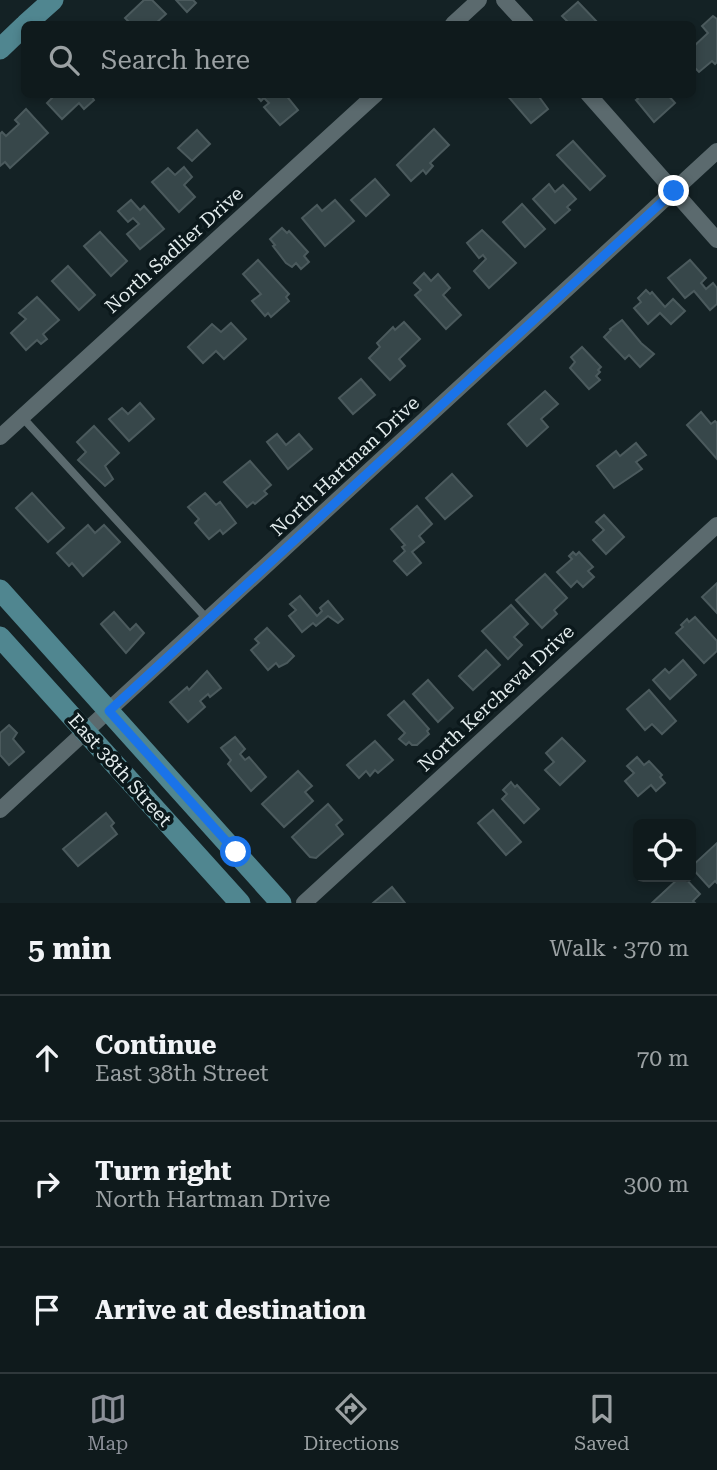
<!DOCTYPE html>
<meta charset="utf-8">
<style>
body{margin:0;font-family:"Roboto Serif",serif;background:#182325;color:#f1f3f6}
.controls{position:absolute;right:21px;bottom:21px;display:grid;overflow:hidden;border-radius:10px;box-shadow:0 4px 10px #0003}
.controls button{width:63px;height:63px;display:grid;place-items:center;padding:0;border:0;border-bottom:2px solid #2f383b;background:#0f1a1c;color:#f1f3f6;font:35px sans-serif}
.stop{position:absolute;width:21px;height:21px;margin:-16px;border:5px solid #1a73e8;border-radius:50%;background:#fff}
.stop.end{background:#1a73e8;border-color:#fff;box-shadow:0 2px 7px #0008}
.list{margin:0;padding:0;list-style:none}
h2{display:flex;justify-content:space-between;align-items:center;height:91px;margin:0;padding:0 28px;font-size:30px}
h2 small{font-size:23px;font-weight:400;color:#9ba1a3}
.list li{display:grid;grid-template-columns:46px 1fr auto;gap:21px;align-items:center;box-sizing:border-box;height:126px;padding:0 28px;border-top:2px solid #2f383b}
.list b{display:block;font-size:26px;white-space:nowrap}
.list p{margin:0;font-size:23px;white-space:nowrap;color:#9ba1a3}
.list em{font-size:23px;font-style:normal;color:#9ba1a3}
.icon{flex:none;width:38px;height:38px;fill:none;stroke:currentColor;stroke-width:2;stroke-linecap:round;stroke-linejoin:round}
.map{position:relative;flex:none;width:717px;height:903px;overflow:hidden}
.search{position:absolute;background:#0f1a1c;box-shadow:0 4px 10px #0003;left:21px;right:21px;top:21px;height:77px;display:flex;align-items:center;gap:18px;box-sizing:border-box;padding:0 24px;border-radius:10px;color:#9ba1a3;font-size:26px}
.sheet{height:469px;background:#0f1a1c}
nav{display:flex;justify-content:space-around;align-items:center;box-sizing:border-box;height:98px;border-top:2px solid #2f383b;background:#0f1a1c;font-size:19px;color:#9ba1a3}
nav a{display:grid;justify-items:center;gap:4px}
nav .on{color:#8c9099}
.map>svg:first-child{display:block}
.building{fill:#37474a;stroke:#4b5a5d;stroke-width:2}
.lines{fill:none;stroke-linecap:round;stroke-linejoin:round}
.lane{stroke:#5b6a6e;stroke-width:8}
.street{stroke:#5b6a6e;stroke-width:16}
.secondary{stroke:#508690;stroke-width:21}
.route{stroke:#1a73e8;stroke-width:9}
.labels{text-anchor:middle;dominant-baseline:central;stroke-width:7;stroke-linejoin:round;paint-order:stroke}
.street-label{font-size:19px;fill:#e3eced;stroke:#0b181b}
</style>
<div class="map">
<svg width="717" height="903" viewBox="0 0 717 903">
<rect width="100%" height="100%" fill="#142225"/>
<g class="building">
<path d="M144,0h8l14,14 -11,10h-24l-6,-6z"/>
<path d="M176,0h17l3,3 -9,9z"/>
<path d="M578,2l21,22h-29l-8,-8z"/>
<path d="M713,16l4,3v43l-2,2 -3,-3 -13,11 -7,-7v-17l16,-15 -6,-7z"/>
<path d="M56,94h34l4,6 -10,9 -5,-6 -17,16 -15,-16z"/>
<path d="M255,94h30l13,16 -18,15 -16,-18 5,-4 -5,-5 -3,3z"/>
<path d="M506,94h31l11,15 -17,14z"/>
<path d="M634,94h33l8,9 -21,19 -18,-22 2,-1z"/>
<path d="M26,109l22,24 -38,35 -5,-6 -5,4v-32l2,-2 4,4 13,-12 -4,-4z"/>
<path d="M434,129l15,16 -19,18 3,3 -7,8 -3,-4 -12,11 -14,-16z"/>
<path d="M197,130l13,14 -18,17 -14,-13z"/>
<path d="M573,141l32,35 -15,14 -33,-35z"/>
<path d="M184,167l8,10 -8,8 11,12 -16,15 -27,-30 16,-14 7,7z"/>
<path d="M375,179l14,16 -23,21 -15,-16z"/>
<path d="M549,184l6,8 8,-7 13,14 -9,8 3,3 -15,13 -22,-24z"/>
<path d="M131,200l9,10 4,-4 20,23 -24,20 -13,-15 12,-10 -6,-6 -5,4 -10,-11z"/>
<path d="M335,200l19,21 -29,25 -23,-28 15,-13 5,6z"/>
<path d="M522,204l23,25 -20,18 -22,-25z"/>
<path d="M282,228l5,5 2,-2 19,21 -4,4 5,6 -8,7 -5,-6 -4,4 -6,-4 -13,-17 2,-1 -5,-6z"/>
<path d="M482,230l34,33 -27,25 -15,-17 12,-12 -3,-4 -4,3 -12,-15z"/>
<path d="M100,232l27,29 -16,15 -27,-30z"/>
<path d="M258,260l31,34 -3,3 3,4 -18,16 -3,-4 -3,3 -13,-15 9,-7 -18,-20z"/>
<path d="M690,260l16,18 -5,5 5,6 7,-6 4,5v16l-7,6 -16,-19 -9,7 -17,-20z"/>
<path d="M68,266l27,29 -16,15 -27,-29z"/>
<path d="M424,273l7,8 7,-7 12,14 -7,7 18,20 -15,14 -31,-34 6,-5 -7,-7z"/>
<path d="M646,290l4,4 2,-2 13,15 8,-8 12,12 -14,13 -11,-11 -12,11 -14,-16 7,-6 -3,-4z"/>
<path d="M37,297l22,23 -16,14 4,5 -6,5 -4,-4 -11,10 -15,-17 15,-14 -7,-6z"/>
<path d="M622,320l19,23 13,11 -14,13 -11,-12 -4,4 -21,-22 7,-7 -1,-1z"/>
<path d="M404,322l16,17 -21,20 6,7 -15,14 -21,-22 11,-11 -3,-4 16,-16 2,3z"/>
<path d="M231,323l15,16 -22,20 -8,-8 -13,12 -15,-16 24,-23 9,8z"/>
<path d="M582,347l19,20 -3,3 2,2 -4,4 4,4 -11,9 -19,-21 5,-6 -4,-5z"/>
<path d="M361,379l14,16 -22,19 -14,-16z"/>
<path d="M545,391l13,13 -17,15 7,8 -21,19 -19,-22z"/>
<path d="M140,403l14,16 -25,22 -20,-22 13,-11 6,6z"/>
<path d="M701,412l10,12 4,-3 2,2v36l-30,-34z"/>
<path d="M94,426l25,27 -14,13 8,13 -8,7 -27,-26 8,-8 -9,-10z"/>
<path d="M277,434l9,11 13,-11 13,15 -24,20 -21,-27z"/>
<path d="M636,443l10,12 -10,7 6,7 -28,19 -17,-22 19,-15 4,5z"/>
<path d="M250,461l21,24 -7,6 3,3 -12,10 -2,-2 -6,5 -23,-25z"/>
<path d="M452,474l20,22 -27,23 -19,-21z"/>
<path d="M32,493l32,35 -16,14 -32,-34z"/>
<path d="M205,493l11,12 4,-3 16,21 -13,11 -3,-4 -11,9 -14,-16 4,-4 -11,-12z"/>
<path d="M417,506l15,18 -13,12 5,6 -12,10 9,11 -14,12 -13,-14 11,-10 -3,-4 3,-2 -14,-16z"/>
<path d="M604,515l20,22 -18,17 -13,-14 11,-10 -8,-8z"/>
<path d="M88,525l7,8 9,-8 16,17 -37,34 -11,-13 -3,3 -12,-13z"/>
<path d="M573,552l3,3 3,-3 14,15 -5,4 6,6 -11,10 -6,-6 -6,6 -14,-15 15,-13 -3,-3z"/>
<path d="M545,574l22,24 -13,12 3,4 -15,14 -26,-28z"/>
<path d="M717,583v30l-15,-16z"/>
<path d="M300,596l17,20 5,-5 -2,-3 8,-7 15,18 -5,4 -10,-7 -12,10 -3,-3 -11,9 -13,-16 7,-6 -6,-6z"/>
<path d="M511,605l17,19 -14,13 8,8 -14,14 -26,-28z"/>
<path d="M114,612l16,18 6,-6 8,9 -18,20 -25,-29z"/>
<path d="M695,617l22,24v10l-13,12 -28,-30 7,-6 -2,-2 6,-6 2,3z"/>
<path d="M267,628l27,28 -7,7 -8,4 -3,-4 -8,7 -17,-20 8,-7 -4,-4z"/>
<path d="M486,650l14,15 -27,25 -14,-14z"/>
<path d="M683,660l13,15 -26,24 -17,-19 12,-11 4,4z"/>
<path d="M207,671l14,17 -11,9 -2,-3 -8,7 5,6 -17,15 -18,-20 17,-15 2,3z"/>
<path d="M428,680l25,28 -15,14 -25,-28z"/>
<path d="M649,690l27,31 -14,13 -10,-10 -7,6 -18,-21z"/>
<path d="M404,701l25,28 -2,2 2,3 -12,11h-5l-3,-3 -3,3 -7,-6 6,-6 -17,-18z"/>
<path d="M9,725l8,8 -4,6 11,13 -15,13 -9,-10v-22z"/>
<path d="M235,737l10,12 -5,5 5,6 4,-3 17,20 -15,14 -23,-27 3,-4 -10,-12z"/>
<path d="M562,738l23,23 -25,24 -15,-15 9,-8 -8,-9z"/>
<path d="M375,741l18,19 -15,13 -3,-3 -5,6 -4,-5 -7,7 -12,-13z"/>
<path d="M637,757l7,8 5,-4 13,14 -2,2 5,6 -9,8 -5,-6 -13,11 -13,-15 9,-8 -7,-7z"/>
<path d="M298,771l14,15 -7,6 8,9 -29,26 -22,-23z"/>
<path d="M511,782l4,5 2,-2 22,24 -15,14 -22,-24 5,-5 -4,-4z"/>
<path d="M328,804l14,16 -6,5 7,9 -27,24 -6,-1 -18,-20z"/>
<path d="M493,810l28,32 -15,13 -28,-32z"/>
<path d="M106,813l8,10 -3,3 6,8 -39,32 -15,-17z"/>
<path d="M717,843v40l-2,-2 -6,6 -18,-20z"/>
<path d="M680,877h4l16,17 -7,7 2,2h-43z"/>
<path d="M392,887l13,16h-32z"/>
</g>
<g class="lines">
<path class="lane" d="M22,417l186,203"/>
<g class="street">
<path d="M504,0l22,24"/>
<path d="M453,24l26,-24"/>
<path d="M588,94l129,146"/>
<path d="M0,437l376,-343"/>
<path d="M0,810l717,-659"/>
<path d="M304,903l413,-378"/>
</g>
<g class="secondary">
<path d="M26,24l27,-24"/>
<path d="M0,49l24,-23"/>
<path d="M0,590l281,313"/>
<path d="M0,637l240,266"/>
</g>
</g>
<g class="lines">
<path class="route" d="M236,852l-127,-141 565,-520"/>
</g>
<g class="labels">
<g class="street-label">
<text transform="translate(174 250) rotate(-42)">North Sadlier Drive</text>
<text transform="translate(345 466) rotate(-43)">North Hartman Drive</text>
<text transform="translate(496 698) rotate(-43)">North Kercheval Drive</text>
<text transform="translate(120 770) rotate(48)">East 38th Street</text>
</g>
</g>
</svg>
<div class="controls">
<button><svg class="icon" aria-label="locate" viewBox="0 0 24 24"><circle cx="12" cy="12" r="6"/><path d="M12 2v4M12 18v4M2 12h4M18 12h4"/></svg></button>
</div>
<div class="stop" style="left:236px;top:852px"></div>
<div class="stop end" style="left:674px;top:191px"></div>
<div class="search"><svg class="icon" aria-label="search" viewBox="0 0 24 24"><circle cx="10" cy="10" r="6"/><path d="M15 15l6 6"/></svg>Search here</div>
</div>
<section class="sheet">
<h2>5 min<small>Walk · 370 m</small></h2>
<ul class="list">
<li><svg class="icon" aria-label="ahead" viewBox="0 0 24 24"><path d="M12 20V5M6 11l6-6 6 6"/></svg><div><b>Continue</b><p>East 38th Street</p></div><em>70 m</em></li>
<li><svg class="icon" aria-label="right" viewBox="0 0 24 24"><path d="M7 20v-9h11M14 6l5 5-5 5"/></svg><div><b>Turn right</b><p>North Hartman Drive</p></div><em>300 m</em></li>
<li><svg class="icon" aria-label="arrive" viewBox="0 0 24 24"><path d="M6 21V4h12l-3 4 3 4H6"/></svg><div><b>Arrive at destination</b></div></li>
</ul>
</section>
<nav>
<a class="on"><svg class="icon" aria-label="map" viewBox="0 0 24 24"><path d="M3 6l6-2 6 2 6-2v14l-6 2-6-2-6 2zM9 4v14M15 6v14"/></svg>Map</a>
<a><svg class="icon" aria-label="directions" viewBox="0 0 24 24"><path d="M12 3l9 9-9 9-9-9zM9 14v-3h6M13 9l2 2-2 2"/></svg>Directions</a>
<a><svg class="icon" aria-label="saved" viewBox="0 0 24 24"><path d="M7 4h10v16l-5-4-5 4z"/></svg>Saved</a>
</nav>
